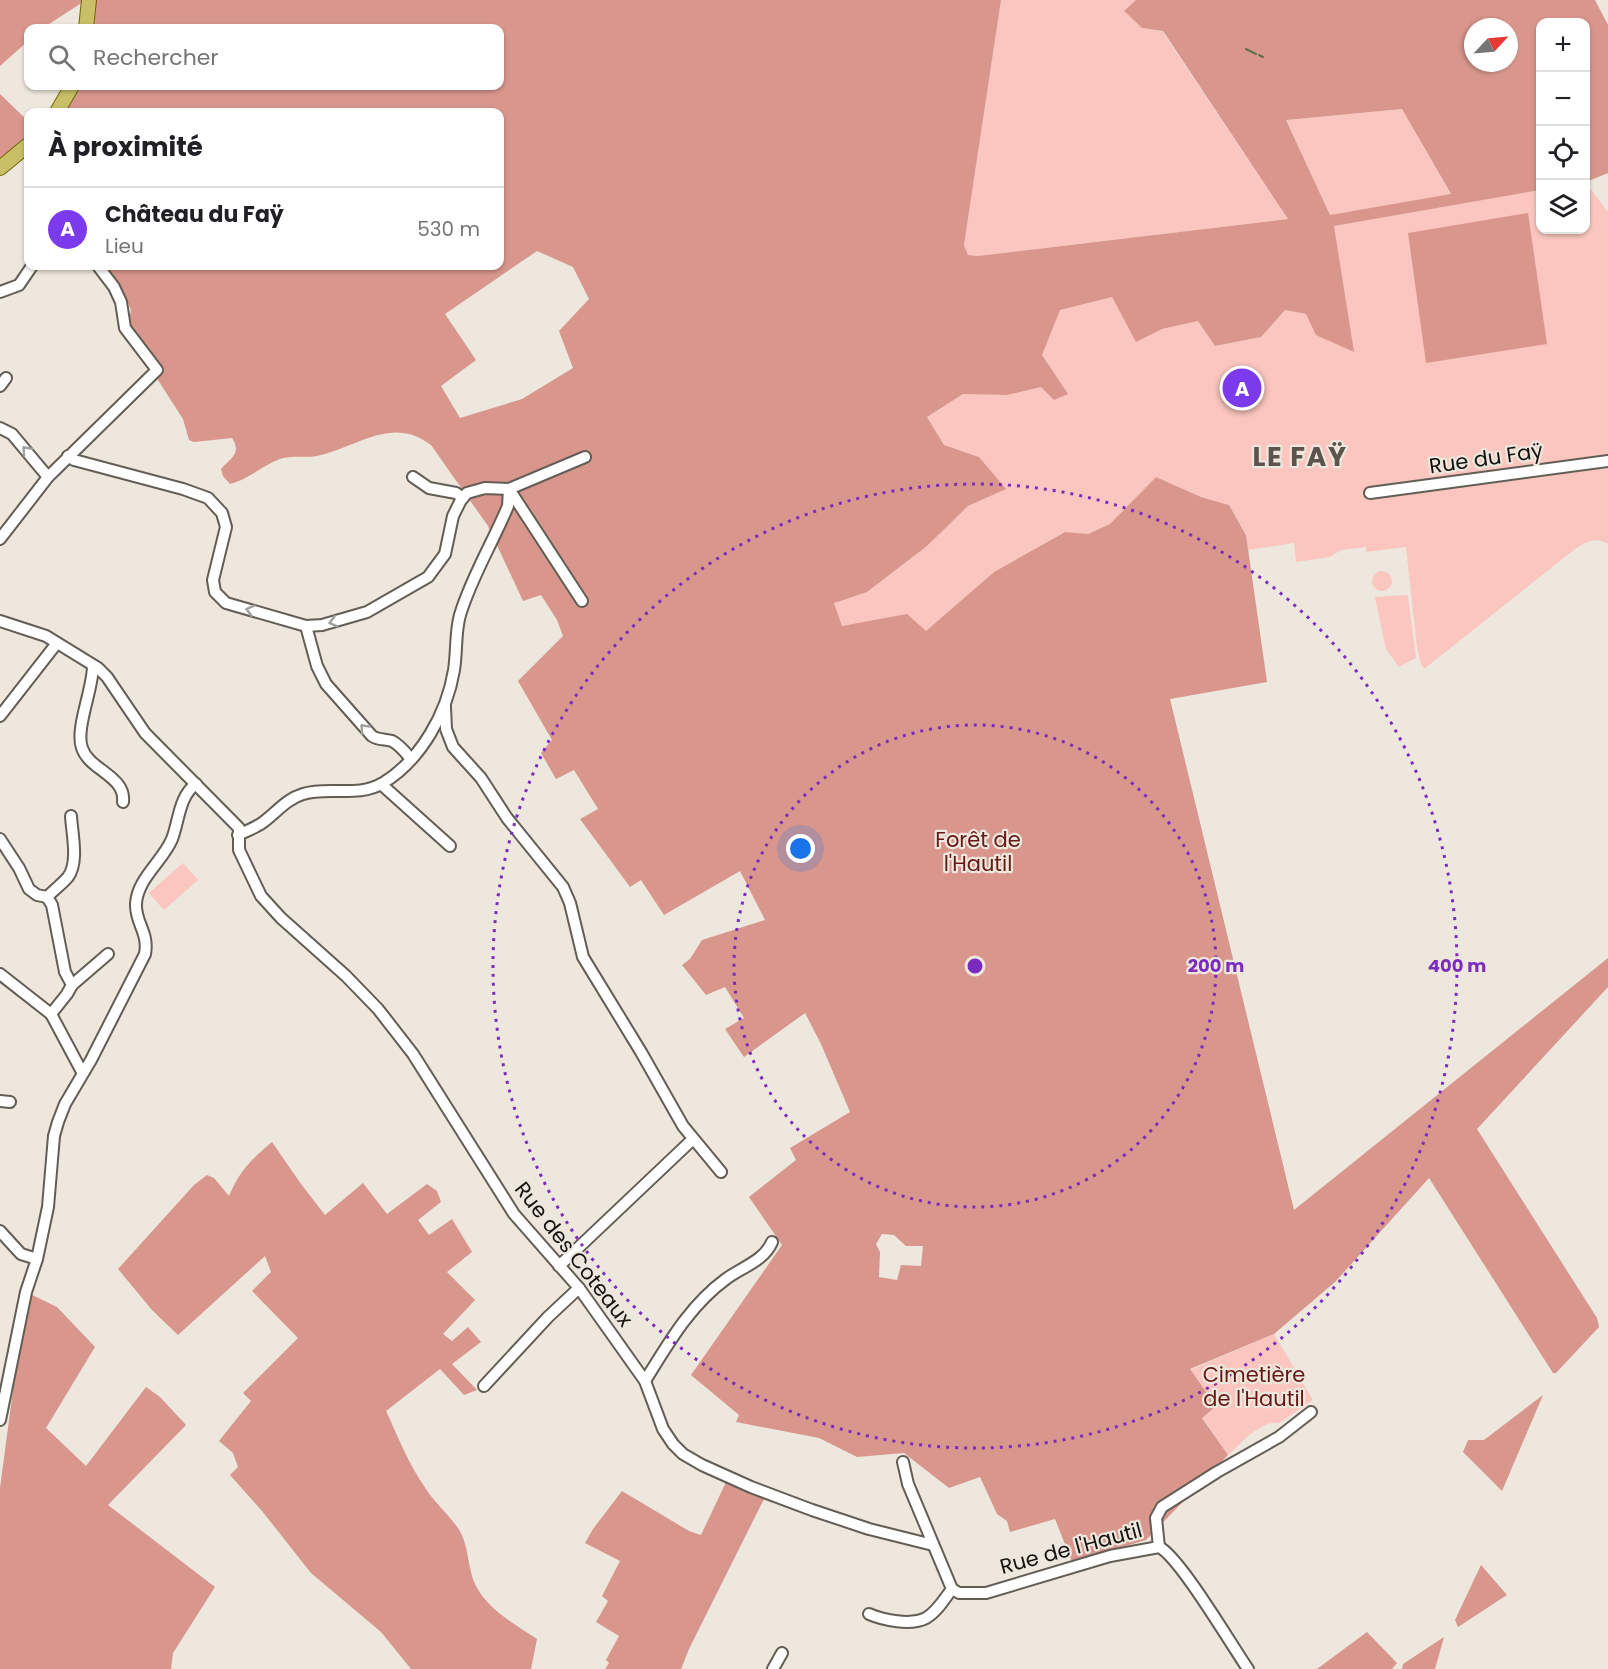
<!DOCTYPE html>
<html lang="fr">
<meta charset="utf-8">
<style>
body{margin:0;font-family:Poppins,sans-serif;background:#f2f2f2;color:#202124}
.controls{position:absolute;right:18px;top:18px;display:grid;overflow:hidden;border-radius:12px;box-shadow:0 2px 4px #0004}
.controls button{width:54px;height:54px;display:grid;place-items:center;padding:0;border:0;border-bottom:2px solid #e0e0e0;background:#fff;color:#202124;font:30px sans-serif}
.compass{position:absolute;left:1464px;top:18px;width:54px;height:54px;border-radius:50%;background:#fff;box-shadow:0 2px 4px #0004;rotate:64deg}
.you{position:absolute;left:801px;top:849px;width:21px;height:21px;margin:-15px;border:4px solid #fff;border-radius:50%;background:#1a73e8;box-shadow:0 0 0 9px #1a73e833}
.badge{display:grid;place-items:center;width:39px;height:39px;border-radius:50%;background:#7c3aed;color:#fff;font-size:20px;font-weight:700}
.pin{position:absolute;translate:-50% -50%;border:3px solid #fff;box-shadow:0 2px 6px #0006}
.list{margin:0;padding:0;list-style:none}
h2{display:flex;justify-content:space-between;align-items:center;height:78px;margin:0;padding:0 24px;font-size:26px}
h2 small{font-size:20px;font-weight:400;color:#757577}
.list li{display:grid;grid-template-columns:39px 1fr auto;gap:18px;align-items:center;box-sizing:border-box;height:84px;padding:0 24px;border-top:2px solid #e0e0e0}
.list b{display:block;font-size:22px;white-space:nowrap}
.list p{margin:0;font-size:20px;white-space:nowrap;color:#757577}
.list em{font-size:20px;font-style:normal;color:#757577}
.icon{flex:none;width:33px;height:33px;fill:none;stroke:currentColor;stroke-width:2;stroke-linecap:round;stroke-linejoin:round}
.map{position:relative;flex:none;width:1608px;height:1669px;overflow:hidden}
.search{position:absolute;background:#fff;box-shadow:0 2px 4px #0004;left:24px;top:24px;width:480px;height:66px;display:flex;align-items:center;gap:15px;box-sizing:border-box;padding:0 21px;border-radius:12px;color:#757577;font-size:22px}
.panel{position:absolute;background:#fff;box-shadow:0 2px 4px #0004;left:24px;top:108px;width:480px;height:162px;border-radius:12px}
.map>svg:first-child{display:block}
.green{fill:#fac6bf}
.forest{fill:#d8968d;fill-rule:evenodd}
.lines{fill:none;stroke-linecap:round;stroke-linejoin:round}
.stream{stroke:#62704a;stroke-width:2}
.minor-casing{stroke:#635e55;stroke-width:14}
.major-casing{stroke:#716606;stroke-width:16}
.minor{stroke:#fff;stroke-width:10}
.major{stroke:#c8bf67;stroke-width:14}
.oneway{stroke:#a1a09f}
.ring{fill:none;stroke:#7b2cbf;stroke-width:3;stroke-dasharray:3 6}
.labels{text-anchor:middle;dominant-baseline:central;stroke-width:4.5;stroke-linejoin:round;paint-order:stroke}
.street-label{font-size:21px;fill:#15120f;stroke:#ede7dd}
.park-label{font-size:21px;fill:#661814;stroke:#ede7dd}
.district-label{font-size:27px;font-weight:bold;letter-spacing:1.5px;fill:#5a544c;stroke:#ede7dd}
.centre{fill:#7b2cbf;stroke:#ede7dd;stroke-width:3}
.ring-label{font-size:18px;text-anchor:middle;font-weight:bold;fill:#7b2cbf;stroke:#ede7dd;stroke-width:4.5;stroke-linejoin:round;paint-order:stroke}
</style>
<div class="map">
<svg width="1608" height="1669" viewBox="0 0 1608 1669">
<rect width="100%" height="100%" fill="#ede7dd"/>
<g class="green">
<path d="M1001,0h135l-12,11 18,17 20,3 126,188 -310,37 -10,-1 -4,-10z"/>
<path d="M1402,109l49,86 -121,20 -44,-95z"/>
<path d="M1586,183l22,29v332c-13,-8 -22,-2 -33,5l-151,120 -3,-5 -4,-16 -11,-101 -40,5v-5l-25,3 -11,7 -34,5 -2,-19 -46,7 -2,-16 -17,-29 -28,-8 -45,-20 -46,47 -22,10 -24,-2 -70,40 -68,59 -58,-9 -27,4 -7,-24 33,-10 60,-46 41,-40 37,-17 -26,-32 -35,-12 -17,-28 36,-23 44,1 34,-8 26,7 -25,-39 17,-45 53,-13 24,44 26,-12 36,-8 18,25 45,-9 24,-27 21,4 47,38 -20,-126 207,-36v40h46z"/>
<circle cx="1382" cy="581" r="10"/>
<path d="M1406,595l2,1 8,62 -17,9 -13,-18 -11,-52z"/>
<path d="M183,863l15,17 -34,30 -15,-17z"/>
<path d="M1274,1334l39,66 -34,23c-19,-3 -38,21 -51,32l-26,-38 14,-11 -26,-36z"/>
</g>
<g class="forest">
<path d="M0,0h1001l-37,245 4,10 10,1 310,-37 -125,-188 -21,-3 -18,-17 12,-11h459l13,25v148l-22,9v-160h-46v168l-206,36 20,126 -38,-17 -10,-21 -21,-4 -24,27 -46,9 -17,-25 -36,8 -26,13 -24,-45 -52,13 -18,45 26,39 -14,6 -13,-13 -34,8 -44,-1 -36,23 17,28 35,12 27,32 -38,17 -41,40 -60,46 -33,11 8,23 65,-12 19,17 68,-59 71,-40 23,2 22,-10 46,-47 45,20 28,8 17,30 21,147 -97,17 124,511 314,-252v29l-131,142 120,189 2,9 -43,46h-3l-124,-195 -94,104 -61,52 -84,35 26,37 -14,12 26,37 -82,85 -74,22 -17,-43 -45,13 -3,-11 -10,-7 -17,-37 -31,11 -45,-35 -47,4 -38,-19 -83,-16 3,-7 -48,-40 91,-130 -33,-48 47,-37 -6,-12 60,-36 -29,-68 -16,-31 -61,44 -19,-28 19,-11 -19,-31 -19,8 -24,-30 8,-6 12,-19 63,-20 -25,-49 -76,44 -23,-35 -11,7 -50,-68 18,-10 -24,-39 -18,9 -15,-26 11,-13 -34,-59 45,-45 -6,-16 -16,-25 -18,6 -35,-75 -57,-81c-39,-30 -73,2 -114,11 -12,2 -25,-1 -37,3 -17,6 -32,21 -50,25l-7,-8 -2,-7c10,-11 21,-16 11,-31l-38,4 -5,-2 -6,-21 -27,-42 3,-11 -1,-4 -27,-35 -2,-7 2,-10 -7,-15 -23,-29h399v-154h-435l12,-26h423v-58h-406l1,-16 -12,-10 -40,26h-15v13l-28,25zM1473,27h36v36h-36zM1402,109l49,85 -121,21 -44,-95zM537,251l36,16 16,32 -30,32 14,37 -51,31 -62,19 -19,-32 35,-26 -31,-46zM882,1234l12,1 12,11h17l-2,20 -20,-1 -4,15 -18,-3 1,-25 -4,-8z"/>
<path d="M0,94l28,27v14l-28,24z"/>
<path d="M1528,213l19,131 -121,19 -18,-130z"/>
<path d="M272,1142l29,42 24,31 38,-32 24,31 40,-30 10,7 4,11 -23,18 11,15 23,-16 20,33 -25,20 28,28 -32,34 9,7 16,-14 13,15 -29,22 25,26 -13,5 -24,-26 -54,42c12,26 23,54 40,78 9,14 22,25 32,39 9,14 9,28 13,44 7,32 40,50 66,67l-6,30h-120l-30,-37 -70,-59 -49,-62 -32,-36 8,-8 -5,-14 -14,-12 32,-40 -8,-8 55,-55 -46,-47 19,-19 -6,-16 -87,79 -26,-25 -34,-41 76,-84 13,-10 7,3 15,18c11,-26 22,-36 43,-54z"/>
<path d="M26,1292l31,15 38,40 -49,81 40,38 60,-79 14,10 26,28 -78,80 107,82 -42,66 -2,16h-171v-181z"/>
<path d="M1543,1395l-41,96 -39,-39 5,-12h16z"/>
<path d="M727,1480l38,17 -76,152 -8,20h-76l4,-6 -3,-3 13,-24 -23,-14 12,-21 -6,-5 18,-35 -35,-18 8,-14 29,-38 67,40 12,4z"/>
<path d="M1481,1565l26,30 -49,32 -3,-7z"/>
<path d="M1367,1632l30,31 -5,6h-75z"/>
<path d="M1444,1637l-9,32h-33l1,-5z"/>
</g>
<g class="lines">
<g class="stream">
<path d="M1246,49l10,5"/>
<path d="M1259,55l4,2"/>
</g>
<g class="minor-casing">
<g id="minor">
<path d="M0,292l19,-7 13,-19"/>
<path d="M0,386l6,-8"/>
<path d="M0,428l12,6 36,43"/>
<path d="M68,456l6,4 109,29 25,9 14,15 4,14 -13,53 2,12 11,11 80,23 16,-1 45,-13 61,-35 17,-23 8,-38 8,-16 6,-7 18,-5 24,1 76,-32"/>
<path d="M413,477l16,11 27,5 7,5"/>
<path d="M509,489l73,112"/>
<path d="M1370,493l238,-32"/>
<path d="M0,539l48,-62 109,-107 -32,-42 -4,-26 -7,-15 -16,-21"/>
<path d="M0,621l46,15 52,32 9,9 38,56 94,95v22l22,46 20,22 65,58 32,33 35,45 101,160 65,74 66,93 18,48 10,15 10,10 19,11 49,22 61,23 57,19 64,16"/>
<path d="M306,626l11,40 9,18 46,52c6,4 13,3 20,5 8,4 14,12 19,18"/>
<path d="M93,666c0,23 -18,63 -11,82 7,22 44,28 41,54"/>
<path d="M445,707l1,22 7,18 28,31 26,40 56,69 7,16 13,54 58,95 42,74 38,46"/>
<path d="M0,716l57,-73"/>
<path d="M381,784l69,62"/>
<path d="M238,835c8,-4 17,-7 24,-12 14,-10 24,-24 41,-29 25,-8 55,4 80,-11 38,-23 64,-70 71,-113 3,-18 1,-38 6,-55 11,-37 33,-73 48,-109l1,-17"/>
<path d="M0,839l19,29 10,21 8,6 10,2"/>
<path d="M0,974l51,40 31,58"/>
<path d="M72,985l36,-31"/>
<path d="M51,1014l16,-20 5,-9 -7,-13 -13,-67 -5,-8c7,-7 15,-13 21,-20 11,-15 4,-43 3,-61"/>
<path d="M0,1101l10,1"/>
<path d="M0,1231l21,23 16,5"/>
<path d="M559,1266l134,-127"/>
<path d="M645,1381c23,-37 45,-76 81,-102 16,-12 38,-18 46,-37"/>
<path d="M484,1386l64,-69 31,-29"/>
<path d="M0,1420l26,-128 11,-33 11,-52 6,-71 4,-14 7,-18 26,-44 54,-106c4,-22 -10,-31 -9,-50 1,-25 27,-43 36,-65 7,-18 7,-43 24,-55"/>
<path d="M903,1462l5,22 44,105"/>
<path d="M1159,1547l-3,-29 6,-11 55,-35 62,-35 32,-25"/>
<path d="M952,1589l7,4h27l124,-37 49,-9c20,9 73,99 89,122"/>
<path d="M869,1614c14,6 42,12 57,4 11,-6 19,-20 26,-29"/>
<path d="M773,1669l9,-16"/>
</g>
</g>
<g class="major-casing">
<g id="major">
<path d="M86,28l3,-28"/>
<path d="M57,112l15,-26"/>
<path d="M0,168l28,-23"/>
</g>
</g>
<use href="#minor" class="minor"/>
<use href="#major" class="major"/>
</g>
<defs><path id="oneway-chevron" d="M-2-3.5L2.5 0L-2 3.5" fill="none" stroke-width="1.6" stroke-linecap="round" stroke-linejoin="round" transform="scale(1.5)"/></defs>
<g class="oneway">
<use href="#oneway-chevron" transform="translate(26 450) rotate(-132)"/>
<use href="#oneway-chevron" transform="translate(250 610) rotate(-165)"/>
<use href="#oneway-chevron" transform="translate(333 622) rotate(166)"/>
<use href="#oneway-chevron" transform="translate(364 728) rotate(-133)"/>
</g>
<g class="ring">
<circle cx="975" cy="966" r="241"/>
<circle cx="975" cy="966" r="482"/>
</g>
<g class="labels">
<g class="street-label">
<text transform="translate(1486 458) rotate(-8)">Rue du Faÿ</text>
<text transform="translate(574 1254) rotate(52)">Rue des Coteaux</text>
<text transform="translate(1071 1548) rotate(-15)">Rue de l'Hautil</text>
</g>
<g class="park-label">
<text x="978" y="839">Forêt de<tspan x="978" dy="24">l'Hautil</tspan></text>
<text x="1254" y="1374">Cimetière<tspan x="1254" dy="24">de l'Hautil</tspan></text>
</g>
<g class="district-label">
<text x="1300" y="456">LE FAŸ</text>
</g>
</g>
<circle cx="975" cy="966" r="9" class="centre"/>
<g class="ring-label">
<text x="1216" y="972">200 m</text>
<text x="1457" y="972">400 m</text>
</g>
</svg>
<div class="controls">
<button>+</button>
<button>−</button>
<button><svg class="icon" aria-label="locate" viewBox="0 0 24 24"><circle cx="12" cy="12" r="6"/><path d="M12 2v4M12 18v4M2 12h4M18 12h4"/></svg></button>
<button><svg class="icon" aria-label="layers" viewBox="0 0 24 24"><path d="M12 4l9 5-9 5-9-5zM3 14l9 5 9-5"/></svg></button>
</div>
<svg class="compass" viewBox="-18 -18 36 36"><path d="M0-13l5 13h-10z" fill="#e53935"/><path d="M0 13l5-13h-10z" fill="#757577"/></svg>
<div class="you"></div>
<div class="pin badge" style="left:1242px;top:388px">A</div>
<div class="search"><svg class="icon" aria-label="search" viewBox="0 0 24 24"><circle cx="10" cy="10" r="6"/><path d="M15 15l6 6"/></svg>Rechercher</div>
<section class="panel">
<h2>À proximité<small></small></h2>
<ul class="list">
<li><span class="badge">A</span><div><b>Château du Faÿ</b><p>Lieu</p></div><em>530 m</em></li>
</ul>
</section>
</div>
